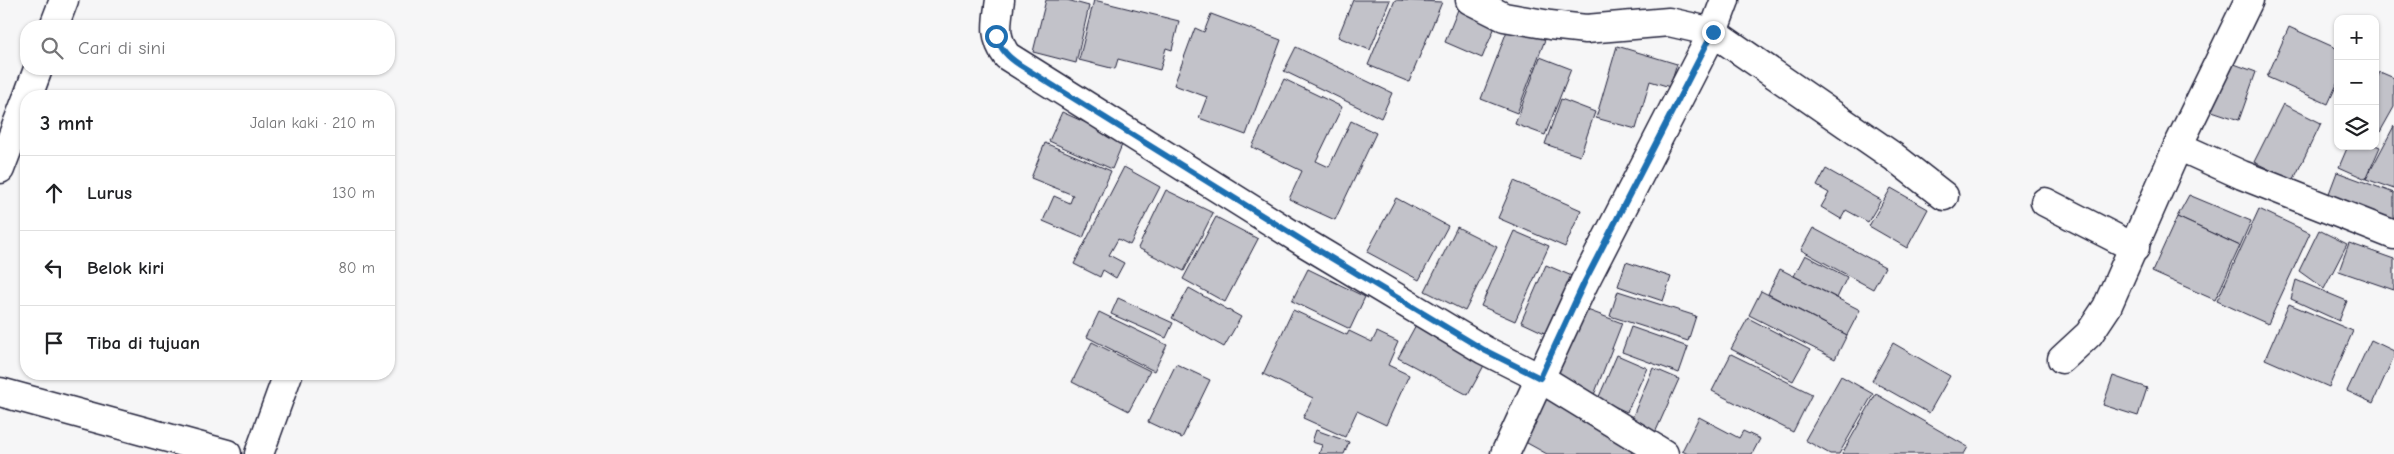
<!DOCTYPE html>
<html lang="id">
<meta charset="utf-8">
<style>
body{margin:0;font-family:"Comic Neue",sans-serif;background:#f2f2f2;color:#202124}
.controls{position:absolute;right:15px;top:15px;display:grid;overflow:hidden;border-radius:10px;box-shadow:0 1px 4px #0004}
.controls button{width:45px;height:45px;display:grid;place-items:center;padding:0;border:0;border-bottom:1px solid #e0e0e0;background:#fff;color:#202124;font:25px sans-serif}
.stop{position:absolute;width:15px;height:15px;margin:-11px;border:4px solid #1f6fb2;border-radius:50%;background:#fff}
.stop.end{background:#1f6fb2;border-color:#fff;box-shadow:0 1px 5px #0008}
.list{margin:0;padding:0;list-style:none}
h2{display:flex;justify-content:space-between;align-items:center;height:65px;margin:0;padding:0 20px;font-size:21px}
h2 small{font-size:16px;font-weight:400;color:#757577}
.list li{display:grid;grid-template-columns:32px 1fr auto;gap:15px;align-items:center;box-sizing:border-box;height:75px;padding:0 20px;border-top:1px solid #e0e0e0}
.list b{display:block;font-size:19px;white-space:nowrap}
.list em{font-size:16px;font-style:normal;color:#757577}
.icon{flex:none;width:28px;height:28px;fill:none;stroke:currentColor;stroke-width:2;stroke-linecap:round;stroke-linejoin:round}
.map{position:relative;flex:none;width:2394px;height:454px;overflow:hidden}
.search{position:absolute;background:#fff;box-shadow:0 1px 4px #0004;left:20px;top:20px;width:375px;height:55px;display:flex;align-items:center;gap:12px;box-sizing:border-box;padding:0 18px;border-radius:20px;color:#757577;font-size:19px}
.panel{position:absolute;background:#fff;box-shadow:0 1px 4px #0004;left:20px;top:90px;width:375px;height:290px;border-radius:20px}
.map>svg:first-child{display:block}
.building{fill:#c2c2c9;stroke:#22223b}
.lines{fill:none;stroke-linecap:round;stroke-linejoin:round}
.street-casing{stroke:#22223b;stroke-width:31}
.street{stroke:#fff;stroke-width:28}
.route{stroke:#1f6fb2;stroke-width:6}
</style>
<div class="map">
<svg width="2394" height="454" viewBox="0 0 2394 454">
<rect width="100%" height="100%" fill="#f6f6f7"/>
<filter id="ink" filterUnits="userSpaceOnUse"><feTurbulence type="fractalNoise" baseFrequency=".02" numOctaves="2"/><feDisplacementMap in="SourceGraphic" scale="10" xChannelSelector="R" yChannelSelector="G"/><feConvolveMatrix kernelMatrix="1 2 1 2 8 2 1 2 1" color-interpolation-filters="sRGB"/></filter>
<g filter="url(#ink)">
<g class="building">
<path d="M1046,0h21l22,6 -13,57 -43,-11z"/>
<path d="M1094,0l85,21 -7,29 -6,-2 -6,22 -42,-11 -3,10 -36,-9z"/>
<path d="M1353,0h37l-20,50 -32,-13z"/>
<path d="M1395,0l47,2 -33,80 -41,-17z"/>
<path d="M1459,7l38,15 -15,36 -37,-16z"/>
<path d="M1211,14l70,26 -35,95 -47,-17 8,-21 -33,-12 21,-57 9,4z"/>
<path d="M1510,23l36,14 -29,76 -36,-14z"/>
<path d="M2289,27l49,22v33l-10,22 -61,-27z"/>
<path d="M1617,46l60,18 -7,23 -20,-6 -14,48 -40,-11z"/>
<path d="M1296,47l96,46 -11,25 -97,-47z"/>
<path d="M1540,57l31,12 -26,66 -30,-11z"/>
<path d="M2226,61l30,11 -17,48 -30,-10z"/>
<path d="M2380,72l14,6v29l-19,34v-59z"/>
<path d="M1284,79l58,28 -26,54 13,6 22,-46 25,12 -41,87 -46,-21 13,-28 -50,-24z"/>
<path d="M1561,99l34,13 -15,44 -35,-12z"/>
<path d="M2283,104l38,19 -28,58 -39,-19z"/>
<path d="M1062,112l62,28 -12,29 -63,-28z"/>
<path d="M2394,126v63l-28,-10z"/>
<path d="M1045,143l66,28 -28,67 -40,-17 11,-25 16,7 3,-8 -42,-17z"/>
<path d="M2375,145l5,2 -14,32 -27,-12 9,-21z"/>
<path d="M1124,167l36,20 -30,58 -12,-6 -9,16 15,8 -8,15 -13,-8 -3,7 -26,-13z"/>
<path d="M1826,169l55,31 -13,22 -22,-12 -5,9 -20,-12 8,-14 -12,-7z"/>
<path d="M2337,172l57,21v24l-4,11 -65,-24z"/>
<path d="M1514,181l67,29 -16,37 -67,-29z"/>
<path d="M1891,188l37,21 -21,39 -38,-22z"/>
<path d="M1166,190l47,23 -29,58 -46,-23z"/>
<path d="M2189,195l62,26 -11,25 -63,-29z"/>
<path d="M1396,198l52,28 -29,54 -52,-28z"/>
<path d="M2259,209l51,24 -42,91 -51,-23z"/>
<path d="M1216,217l42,22 -33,63 -42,-23z"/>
<path d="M2177,217l63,29 -25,54 -63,-28z"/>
<path d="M1457,227l40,20 -32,64 -40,-20z"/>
<path d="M1813,228l72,39 -12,22 -72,-39z"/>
<path d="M2319,230l28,14 -23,45 -25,-18z"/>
<path d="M1514,231l35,15 -34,75 -34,-15z"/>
<path d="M2349,243l45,16v31l-55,-19z"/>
<path d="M1805,255l42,22 -10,21 -43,-22z"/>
<path d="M1626,262l45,15 -8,24 -45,-15z"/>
<path d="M1546,265l33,14 -26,58 -32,-15z"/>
<path d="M1308,269l57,28 -15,32 -58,-28z"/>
<path d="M1780,269l80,41 -13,25 -79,-41z"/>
<path d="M2296,280l51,21 -8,20 -48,-22z"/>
<path d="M1189,288l52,29 -17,30 -52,-29z"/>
<path d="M1618,291l78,25 -8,25 -78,-25z"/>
<path d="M1761,291l86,44 -12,24 -86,-44z"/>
<path d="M1118,298l55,25 -7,15 -55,-24z"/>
<path d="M2289,304l64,27 -24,56 -64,-28z"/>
<path d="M1582,308l40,15 -28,72 -39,-14z"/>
<path d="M1293,310l54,25 2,-4 23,11 5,-10 21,10 -10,23 21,10 -23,50 -29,-14 -12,26 -42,-19 10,-20 -50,-24z"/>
<path d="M1099,312l68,33 -13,26 -67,-34z"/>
<path d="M1748,318l62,32 -17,31 -62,-32z"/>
<path d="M1418,321l70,37 -20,37 -70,-37z"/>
<path d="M1631,327l57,20 -9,26 -57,-21z"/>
<path d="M2371,340l23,11v5l-21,47 -26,-12z"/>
<path d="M1092,342l58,29 -21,40 -57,-29z"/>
<path d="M1893,343l57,33 -21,37 -57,-32z"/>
<path d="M1731,354l81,40 -19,38 -81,-41z"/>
<path d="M1617,355l30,13 -20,44 -29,-13z"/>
<path d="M1176,364l34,16 -28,58 -34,-16z"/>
<path d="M1653,368l26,11 -24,54 -25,-10z"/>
<path d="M1841,376l32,18 -34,60h-9l-25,-14z"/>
<path d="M2113,376l34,12 -9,28 -35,-11z"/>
<path d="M1545,389l93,53 -7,12h-84l-29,-16z"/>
<path d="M1876,394l92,53 -4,7h-122z"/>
<path d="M1699,417l40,21 4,-7 17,8 -8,15h-64l-6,-3z"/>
<path d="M1316,430l33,12 -5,12h-25l3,-9 -10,-3z"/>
</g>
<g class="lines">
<g class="street-casing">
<g id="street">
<path d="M1000,0c-3,22 -7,37 7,56l300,188 177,106 56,28 124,76"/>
<path d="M1470,0l34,17 46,8 36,4 83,-7 44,10 181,125 50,39"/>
<path d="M2249,0l-71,146 64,29 152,60"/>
<path d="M54,26l10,-26"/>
<path d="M28,96l10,-27"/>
<path d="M0,169l26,-68"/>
<path d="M2045,202l90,46"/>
<path d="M2062,359l27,-25 18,-27 71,-161"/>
<path d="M0,392l227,62"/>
<path d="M259,454l29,-80"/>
<path d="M1505,454l79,-171 129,-251 12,-32"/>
</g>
</g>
<use href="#street" class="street"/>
</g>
</g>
<g class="lines" filter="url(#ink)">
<path class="route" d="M996,36c5,14 12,21 24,29l288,179 176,106 56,28 44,-95 129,-251"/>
</g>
</svg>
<div class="controls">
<button>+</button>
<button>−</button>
<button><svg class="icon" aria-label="layers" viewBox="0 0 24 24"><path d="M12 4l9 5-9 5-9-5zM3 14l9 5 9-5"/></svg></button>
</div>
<div class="stop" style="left:996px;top:36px"></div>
<div class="stop end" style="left:1713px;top:32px"></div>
<div class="search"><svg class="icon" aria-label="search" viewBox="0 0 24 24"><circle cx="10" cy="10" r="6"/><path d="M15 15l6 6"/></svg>Cari di sini</div>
<section class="panel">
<h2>3 mnt<small>Jalan kaki · 210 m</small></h2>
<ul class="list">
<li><svg class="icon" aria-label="ahead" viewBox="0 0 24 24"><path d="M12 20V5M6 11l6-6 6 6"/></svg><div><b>Lurus</b></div><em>130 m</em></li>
<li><svg class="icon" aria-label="left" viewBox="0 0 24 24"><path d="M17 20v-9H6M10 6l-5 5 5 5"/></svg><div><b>Belok kiri</b></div><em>80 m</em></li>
<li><svg class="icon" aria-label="arrive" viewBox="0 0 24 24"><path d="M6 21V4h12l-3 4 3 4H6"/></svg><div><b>Tiba di tujuan</b></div></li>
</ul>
</section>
</div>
